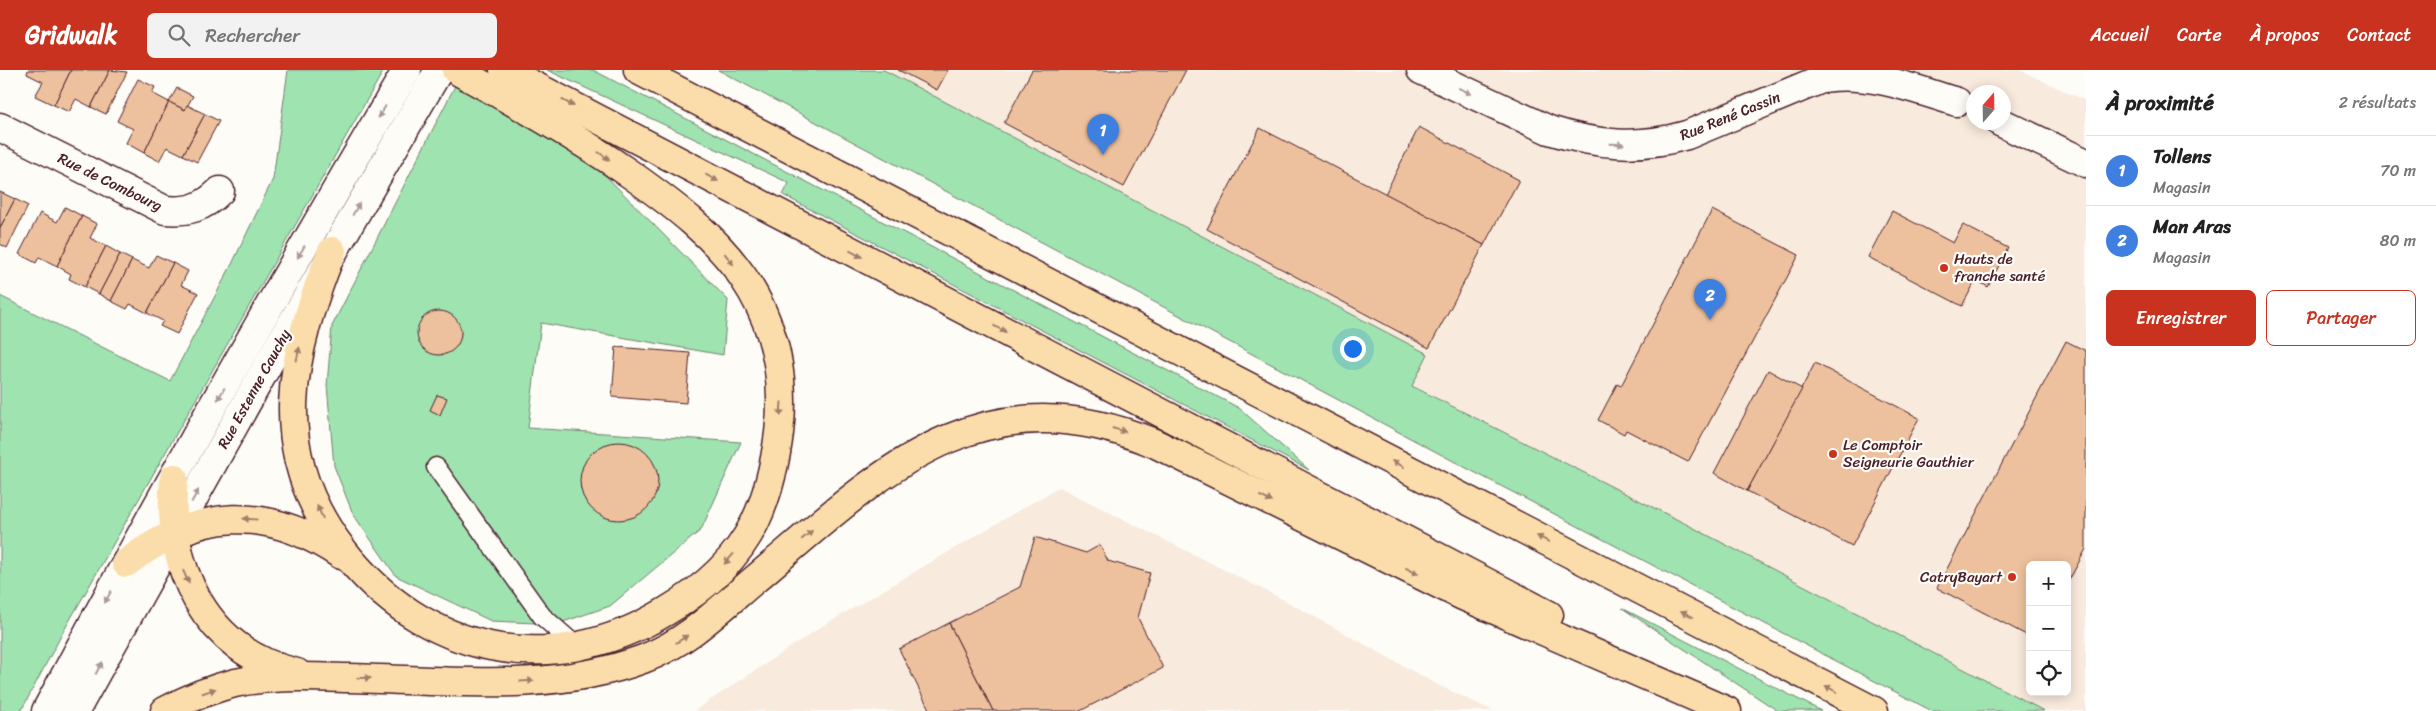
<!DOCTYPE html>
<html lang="fr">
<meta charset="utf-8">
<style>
body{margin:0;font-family:Sriracha,sans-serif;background:#f2f2f2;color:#222}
.controls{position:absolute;right:15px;bottom:15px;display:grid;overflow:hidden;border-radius:8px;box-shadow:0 2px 12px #0003}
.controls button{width:45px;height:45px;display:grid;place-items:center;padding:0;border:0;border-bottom:1px solid #e0e0e0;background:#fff;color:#222;font:25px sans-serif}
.compass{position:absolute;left:1966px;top:15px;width:45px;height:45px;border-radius:50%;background:#fff;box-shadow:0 2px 12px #0003;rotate:20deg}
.you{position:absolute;left:1352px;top:278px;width:18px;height:18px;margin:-12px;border:4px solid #fff;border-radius:50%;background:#1a73e8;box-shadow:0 0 0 8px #1a73e833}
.badge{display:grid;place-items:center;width:32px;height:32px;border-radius:50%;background:#c8321e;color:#fff;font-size:16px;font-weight:700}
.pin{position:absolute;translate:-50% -41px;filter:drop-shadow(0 1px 2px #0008)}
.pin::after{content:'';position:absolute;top:26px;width:18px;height:15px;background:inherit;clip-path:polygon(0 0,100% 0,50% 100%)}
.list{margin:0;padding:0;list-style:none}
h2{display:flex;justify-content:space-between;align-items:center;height:65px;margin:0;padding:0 20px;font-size:21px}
h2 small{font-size:16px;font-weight:400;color:#767676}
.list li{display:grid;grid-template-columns:32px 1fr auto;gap:15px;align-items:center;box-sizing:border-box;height:70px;padding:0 20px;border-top:1px solid #e0e0e0}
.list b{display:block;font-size:19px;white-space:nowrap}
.list p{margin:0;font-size:16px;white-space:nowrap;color:#767676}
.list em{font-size:16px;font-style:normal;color:#767676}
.actions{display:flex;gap:10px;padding:15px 20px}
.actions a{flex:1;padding:11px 0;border:1px solid #c8321e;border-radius:8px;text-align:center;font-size:18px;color:#c8321e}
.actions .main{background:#c8321e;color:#fff}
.icon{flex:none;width:28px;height:28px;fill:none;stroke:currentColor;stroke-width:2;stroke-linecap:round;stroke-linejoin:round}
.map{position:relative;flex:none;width:2086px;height:641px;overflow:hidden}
header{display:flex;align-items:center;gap:30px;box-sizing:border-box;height:70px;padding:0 25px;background:#c8321e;color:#fff}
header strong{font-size:24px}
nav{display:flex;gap:28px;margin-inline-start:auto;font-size:18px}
.search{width:350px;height:45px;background:#f2f2f2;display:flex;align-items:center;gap:12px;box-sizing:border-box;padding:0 18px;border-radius:8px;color:#767676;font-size:19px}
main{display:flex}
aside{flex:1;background:#fff}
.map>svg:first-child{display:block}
.built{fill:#f8eadc;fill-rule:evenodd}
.green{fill:#9ee3b0;stroke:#74816e}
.building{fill:#edc19d;stroke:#4a1f2b}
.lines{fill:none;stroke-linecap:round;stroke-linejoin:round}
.service-casing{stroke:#4a1f2b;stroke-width:21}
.minor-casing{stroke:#4a1f2b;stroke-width:31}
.secondary-casing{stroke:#4a1f2b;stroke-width:31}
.trunk-casing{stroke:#4a1f2b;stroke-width:31}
.service{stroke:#fdfcf7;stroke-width:18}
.minor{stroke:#fdfcf7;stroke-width:28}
.secondary{stroke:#fdfcf7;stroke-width:28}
.trunk{stroke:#fbddab;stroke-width:28}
.oneway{fill:#ac999b}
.oneway2{fill:#a27e6b}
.poi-dot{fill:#c8321e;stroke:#fdfcf7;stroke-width:2}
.labels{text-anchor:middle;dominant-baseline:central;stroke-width:4.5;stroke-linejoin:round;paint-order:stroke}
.street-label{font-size:15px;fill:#4a1f2b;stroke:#fdfcf7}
.poi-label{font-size:15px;fill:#4a1f2b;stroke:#fdfcf7;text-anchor:start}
</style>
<header>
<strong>Gridwalk</strong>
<div class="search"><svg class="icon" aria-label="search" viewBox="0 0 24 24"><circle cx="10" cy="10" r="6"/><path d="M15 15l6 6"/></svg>Rechercher</div>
<nav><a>Accueil</a><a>Carte</a><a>À propos</a><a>Contact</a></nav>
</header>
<main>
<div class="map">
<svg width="2086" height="641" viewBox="0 0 2086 641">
<rect width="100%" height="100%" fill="#fdfcf7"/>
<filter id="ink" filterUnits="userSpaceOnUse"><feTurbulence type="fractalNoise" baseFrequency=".02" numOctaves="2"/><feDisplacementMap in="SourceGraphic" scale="10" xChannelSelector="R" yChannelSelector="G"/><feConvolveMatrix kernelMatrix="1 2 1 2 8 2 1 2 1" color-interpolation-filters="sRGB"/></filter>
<g filter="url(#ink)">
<g class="built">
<path d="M884,0h1135l67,31v610h-42l-354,-185 -278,-141 16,-31zM1974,22h30v30h-30zM2030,495h37v127h-37z"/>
<path d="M1059,417l225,113 154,85 55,26h-799l127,-84z"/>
</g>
<g class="green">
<path d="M288,0h96l-321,562 -42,79h-21v-415l170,85 62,-117 41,-85z"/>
<path d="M547,0h46l646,338 70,62 -526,-275 6,-12z"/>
<path d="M718,0h166l544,284 -16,32 278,140 354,185h-112l-460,-240z"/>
<path d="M457,12l136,81 135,137 -5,55 -182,-32 -13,105 213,14 -40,88 -91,76 -53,18 -66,-3 -95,-45 -43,-62 -19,-48 -7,-81 5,-59z"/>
<path d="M1622,538l199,103h-43z"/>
</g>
<g class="building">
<path d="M28,0h43l-17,35 -19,-9 8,-14 -16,-8z"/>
<path d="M71,0h39l-19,37 -15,-8 -7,13 -15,-7z"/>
<path d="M110,0l17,2 -21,42 -15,-7z"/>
<path d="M898,0h50l-11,20z"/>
<path d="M1032,0h154l-62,117 -120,-64z"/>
<path d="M138,9l17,8 -3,6 17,9 -25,51 -18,-10 7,-14 -16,-8z"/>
<path d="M177,18l16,8 -8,14 -16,-8z"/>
<path d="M169,32l16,8 2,-5 18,9 -22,41 -16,-8 -8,14 -15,-8z"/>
<path d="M205,44l14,7 -22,41 -14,-7z"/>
<path d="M1419,57l100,53 -35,65 -99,-51z"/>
<path d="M1260,58l224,117 -55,103 -222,-119z"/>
<path d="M0,122l15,7 -15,29z"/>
<path d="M15,129l13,7 -21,42 -7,-4v-16z"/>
<path d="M65,137l17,9 -25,50 -18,-9 -3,6 -17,-9 21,-41 17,9z"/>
<path d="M1712,140l87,45 -111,207 -62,-32 -2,4 -26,-14 19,-36 4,2z"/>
<path d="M1892,141l61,32 10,-18 45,23 -20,39 -12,-7 -14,26 -94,-49z"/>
<path d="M82,146l15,8 -7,14 16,8 -21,41 -16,-8 2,-5 -14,-8z"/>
<path d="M106,176l14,8 -21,40 -14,-7z"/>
<path d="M120,184l12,6 -21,41 -12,-7z"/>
<path d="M156,185l17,8 -26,50 -17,-9 -3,5 -16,-8 21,-41 17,8z"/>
<path d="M173,193l15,8 -7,14 17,8 -21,41 -17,-8 3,-5 -16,-8z"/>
<circle cx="439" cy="263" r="22"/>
<path d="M2066,271l20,10v198l-19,35v-19h-37v72l-93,-49z"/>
<path d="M616,277l74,6 -4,50 -74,-6z"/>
<path d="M1815,293l104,55 -67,128 -105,-55z"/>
<path d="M1768,300l34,19 -55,102 -33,-18z"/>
<path d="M437,325l10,3 -7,17 -10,-5z"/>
<circle cx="619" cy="411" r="39"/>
<path d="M1035,467l51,16 14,-8 8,16 42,12 -12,45 25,50 -83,43h-87l-44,-88 71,-36z"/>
<path d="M949,553l44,88h-63l-31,-62z"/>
</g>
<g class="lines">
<g class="service-casing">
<path id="service" d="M436,397l106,149 35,31"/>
</g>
<g class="minor-casing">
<g id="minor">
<path d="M1421,0l128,60c47,15 90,19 138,5l137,-57c46,-7 90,11 133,24"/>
<path d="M2000,52l86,41"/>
<path d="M0,57l165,83c23,2 38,-2 55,-19"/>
</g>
</g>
<g class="secondary-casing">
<g id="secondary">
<path d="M46,641c115,-216 236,-431 361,-641"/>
<path d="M75,641l196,-352 168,-289"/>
</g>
</g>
<g class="trunk-casing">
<g id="trunk">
<path d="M504,0l1045,545"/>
<path d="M638,0l1236,641"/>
<path d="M332,181c-42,105 -65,200 10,298 81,106 208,132 323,63 36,-21 71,-51 90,-90 13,-27 20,-58 24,-89 7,-55 -4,-109 -36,-156 -29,-42 -68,-71 -110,-101 -56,-39 -117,-73 -177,-106"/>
<path d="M174,408c-9,87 31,174 123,195"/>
<path d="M126,493c73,-55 140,-59 215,-8"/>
<path d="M165,641c22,-12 45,-22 70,-28 36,-8 76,-6 113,-5 98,2 202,16 295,-19 43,-16 76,-49 110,-78 126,-107 225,-210 401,-138l309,153 264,115"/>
</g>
</g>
<use href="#service" class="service"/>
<use href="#minor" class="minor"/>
<use href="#secondary" class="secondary"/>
<use href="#trunk" class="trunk"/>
</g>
<defs><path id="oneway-solid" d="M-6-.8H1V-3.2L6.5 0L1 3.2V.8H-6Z" transform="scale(1.25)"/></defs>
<g class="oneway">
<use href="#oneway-solid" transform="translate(1465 21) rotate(25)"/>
<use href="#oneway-solid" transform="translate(382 42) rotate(121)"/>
<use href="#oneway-solid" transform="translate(1617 74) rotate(2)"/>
<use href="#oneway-solid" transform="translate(356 139) rotate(-60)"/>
<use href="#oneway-solid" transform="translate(301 182) rotate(120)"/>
<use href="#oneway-solid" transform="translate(221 324) rotate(120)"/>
<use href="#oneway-solid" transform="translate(195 426) rotate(-61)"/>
<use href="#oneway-solid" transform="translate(108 527) rotate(119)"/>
<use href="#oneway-solid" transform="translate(99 598) rotate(-61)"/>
</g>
<g class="oneway2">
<use href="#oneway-solid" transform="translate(568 33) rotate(28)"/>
<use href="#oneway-solid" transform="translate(604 86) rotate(35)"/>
<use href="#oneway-solid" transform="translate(712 108) rotate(28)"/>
<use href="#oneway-solid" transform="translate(856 184) rotate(28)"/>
<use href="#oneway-solid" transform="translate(729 189) rotate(52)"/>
<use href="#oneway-solid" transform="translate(1000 259) rotate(28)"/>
<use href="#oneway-solid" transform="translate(298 284) rotate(-78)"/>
<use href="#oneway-solid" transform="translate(781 339) rotate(94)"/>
<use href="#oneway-solid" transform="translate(1119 360) rotate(16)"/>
<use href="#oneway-solid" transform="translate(1398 394) rotate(-153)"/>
<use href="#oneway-solid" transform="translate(1266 429) rotate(26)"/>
<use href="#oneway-solid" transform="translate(320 442) rotate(-114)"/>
<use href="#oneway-solid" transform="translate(250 449) rotate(-177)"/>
<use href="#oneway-solid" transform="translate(807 465) rotate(-40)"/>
<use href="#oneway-solid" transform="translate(1543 469) rotate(-153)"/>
<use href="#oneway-solid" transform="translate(729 489) rotate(132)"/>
<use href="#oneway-solid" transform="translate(1412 501) rotate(26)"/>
<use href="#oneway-solid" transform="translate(186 507) rotate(66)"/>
<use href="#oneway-solid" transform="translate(1687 544) rotate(-153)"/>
<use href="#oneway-solid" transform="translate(682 569) rotate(-33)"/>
<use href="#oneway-solid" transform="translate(364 608) rotate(2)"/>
<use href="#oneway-solid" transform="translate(527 611) rotate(-3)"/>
<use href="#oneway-solid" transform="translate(1831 619) rotate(-153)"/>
<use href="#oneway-solid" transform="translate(209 621) rotate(-19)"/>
</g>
</g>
<g class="poi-dot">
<circle cx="1944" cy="198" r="5"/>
<circle cx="1833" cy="384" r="5"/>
<circle cx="2012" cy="507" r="5"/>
</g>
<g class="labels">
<g class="street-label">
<text transform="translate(1730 46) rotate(-22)">Rue René Cassin</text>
<text transform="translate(110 112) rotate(26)">Rue de Combourg</text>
<text transform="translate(254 319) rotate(-61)">Rue Estenne Cauchy</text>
</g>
<g class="poi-label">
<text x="1954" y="189">Hauts de<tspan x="1954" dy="17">franche santé</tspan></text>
<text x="1843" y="375">Le Comptoir<tspan x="1843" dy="17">Seigneurie Gauthier</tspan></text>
<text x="2002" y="507" text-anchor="end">CatryBayart</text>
</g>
</g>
</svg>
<div class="controls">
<button>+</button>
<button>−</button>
<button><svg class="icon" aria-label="locate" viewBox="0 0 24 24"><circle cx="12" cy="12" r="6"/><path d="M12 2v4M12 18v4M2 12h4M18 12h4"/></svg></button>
</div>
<svg class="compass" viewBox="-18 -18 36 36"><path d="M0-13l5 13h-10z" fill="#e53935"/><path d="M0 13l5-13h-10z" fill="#767676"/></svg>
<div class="you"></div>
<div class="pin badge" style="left:1103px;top:85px;background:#3f7fe0">1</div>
<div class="pin badge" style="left:1710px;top:250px;background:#3f7fe0">2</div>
</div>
<aside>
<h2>À proximité<small>2 résultats</small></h2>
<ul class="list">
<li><span class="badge" style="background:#3f7fe0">1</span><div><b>Tollens</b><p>Magasin</p></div><em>70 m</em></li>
<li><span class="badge" style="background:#3f7fe0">2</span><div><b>Man Aras</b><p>Magasin</p></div><em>80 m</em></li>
</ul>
<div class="actions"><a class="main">Enregistrer</a><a>Partager</a></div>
</aside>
</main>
